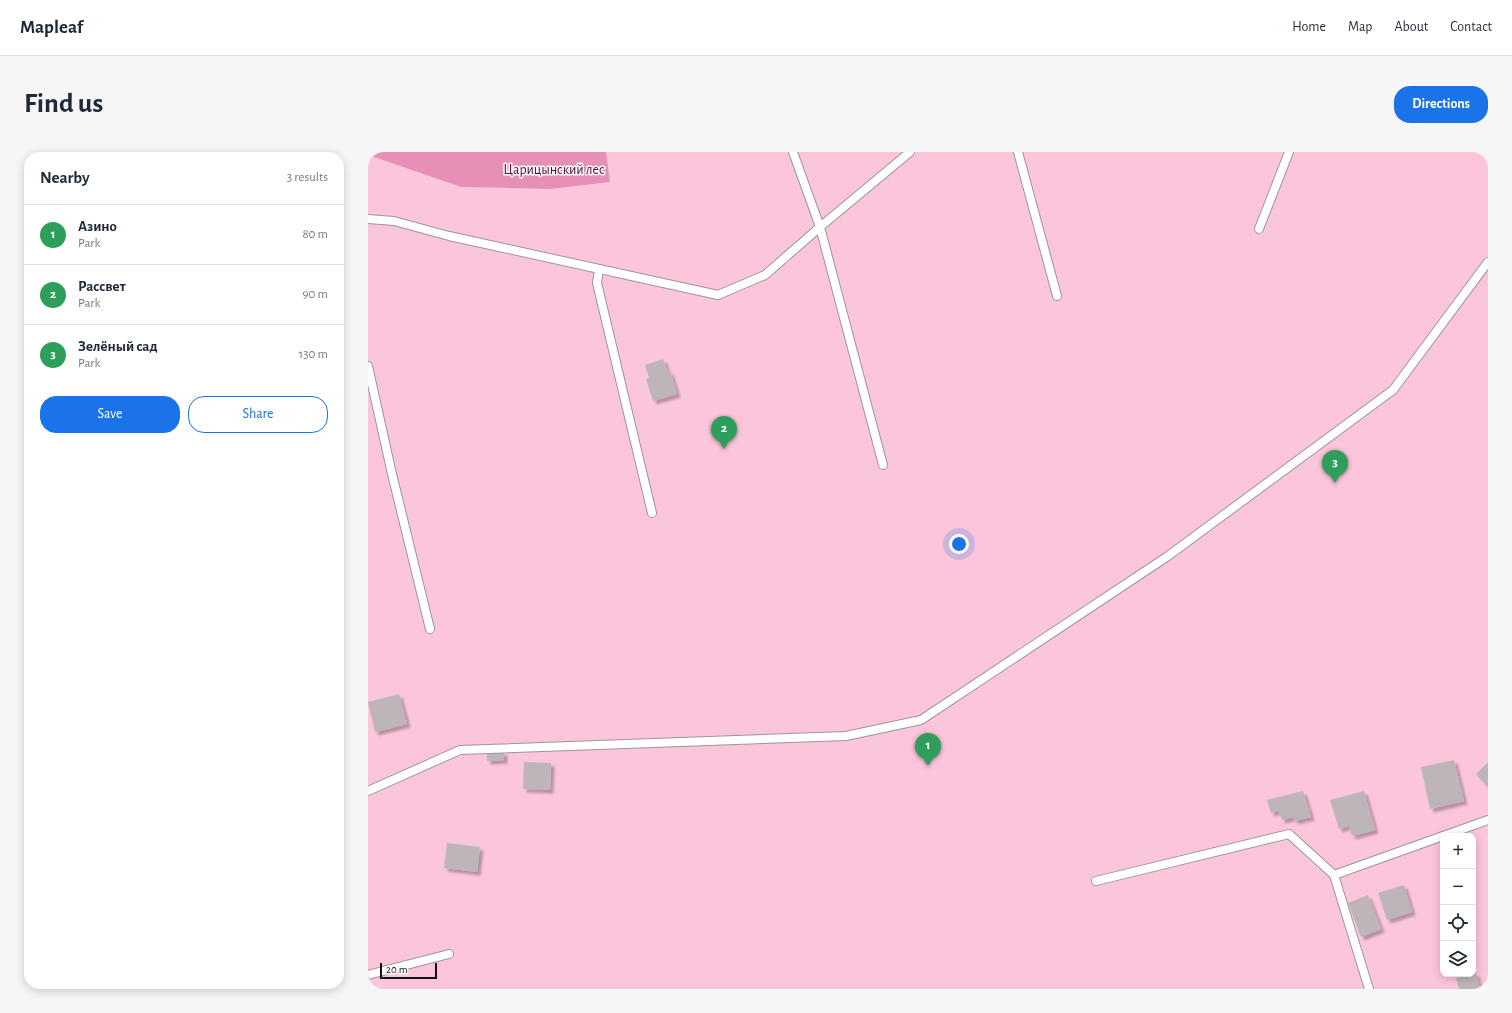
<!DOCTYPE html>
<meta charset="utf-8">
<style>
body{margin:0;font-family:"Alegreya Sans",sans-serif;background:#f6f6f7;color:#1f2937}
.controls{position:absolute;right:12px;bottom:12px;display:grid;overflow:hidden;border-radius:8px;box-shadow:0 2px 10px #0003}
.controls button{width:36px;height:36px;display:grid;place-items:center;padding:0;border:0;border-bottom:1px solid #e0e1e3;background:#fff;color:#1f2937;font:20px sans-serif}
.scale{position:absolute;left:12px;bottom:10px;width:57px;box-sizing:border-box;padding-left:4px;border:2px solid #141213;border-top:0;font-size:11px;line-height:14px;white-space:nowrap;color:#141213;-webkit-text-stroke:3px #fffcfd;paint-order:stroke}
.you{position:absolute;left:591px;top:392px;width:14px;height:14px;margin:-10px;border:3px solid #fff;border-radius:50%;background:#1a73e8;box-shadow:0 0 0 6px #1a73e833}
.badge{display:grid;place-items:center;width:26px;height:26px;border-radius:50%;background:#1a73e8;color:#fff;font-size:13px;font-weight:700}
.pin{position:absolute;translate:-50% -33px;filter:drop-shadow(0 1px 2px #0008)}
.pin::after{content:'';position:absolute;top:21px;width:14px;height:12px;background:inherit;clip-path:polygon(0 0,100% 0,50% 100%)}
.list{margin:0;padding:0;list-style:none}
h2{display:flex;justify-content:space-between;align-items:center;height:52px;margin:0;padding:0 16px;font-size:17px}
h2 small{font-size:13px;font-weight:400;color:#747a83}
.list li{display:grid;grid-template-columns:26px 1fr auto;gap:12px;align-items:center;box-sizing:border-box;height:60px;padding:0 16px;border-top:1px solid #e0e1e3}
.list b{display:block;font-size:15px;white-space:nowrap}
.list p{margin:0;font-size:13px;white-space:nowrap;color:#747a83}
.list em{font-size:13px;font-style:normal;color:#747a83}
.actions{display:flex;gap:8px;padding:12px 16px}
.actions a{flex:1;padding:9px 0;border:1px solid #1a73e8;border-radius:16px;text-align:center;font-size:14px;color:#1a73e8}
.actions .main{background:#1a73e8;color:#fff}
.icon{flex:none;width:22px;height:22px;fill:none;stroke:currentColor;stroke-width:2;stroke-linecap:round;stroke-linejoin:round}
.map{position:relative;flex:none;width:1120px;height:837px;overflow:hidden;border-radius:16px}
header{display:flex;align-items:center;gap:24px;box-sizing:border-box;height:56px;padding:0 20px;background:#fff;border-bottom:1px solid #e0e1e3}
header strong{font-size:19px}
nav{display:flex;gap:22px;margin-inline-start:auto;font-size:14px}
.intro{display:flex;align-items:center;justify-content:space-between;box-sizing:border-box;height:96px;padding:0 24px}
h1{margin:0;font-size:28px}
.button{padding:10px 18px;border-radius:16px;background:#1a73e8;color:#fff;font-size:14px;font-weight:700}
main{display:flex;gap:24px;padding:0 24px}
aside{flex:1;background:#fff;border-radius:16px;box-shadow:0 2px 10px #0003}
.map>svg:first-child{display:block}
.green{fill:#fbc5dc;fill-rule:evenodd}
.forest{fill:#e690b8}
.building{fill:#bdb5b8;filter:url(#shadow)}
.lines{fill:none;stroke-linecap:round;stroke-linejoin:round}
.lane-casing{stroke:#9d9598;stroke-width:10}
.lane{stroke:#fff;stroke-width:8}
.labels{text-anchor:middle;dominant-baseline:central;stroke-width:3;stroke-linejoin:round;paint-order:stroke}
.park-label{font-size:14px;fill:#580a37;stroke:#fffcfd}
</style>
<header>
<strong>Mapleaf</strong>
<nav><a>Home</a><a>Map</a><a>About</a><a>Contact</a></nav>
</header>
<div class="intro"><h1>Find us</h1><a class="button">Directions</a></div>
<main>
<aside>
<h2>Nearby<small>3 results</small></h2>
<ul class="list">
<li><span class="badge" style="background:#2e9e5b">1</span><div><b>Азино</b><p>Park</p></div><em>80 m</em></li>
<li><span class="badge" style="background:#2e9e5b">2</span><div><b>Рассвет</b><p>Park</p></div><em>90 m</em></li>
<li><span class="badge" style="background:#2e9e5b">3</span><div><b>Зелёный сад</b><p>Park</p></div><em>130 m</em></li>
</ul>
<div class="actions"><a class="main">Save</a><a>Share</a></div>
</aside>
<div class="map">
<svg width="1120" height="837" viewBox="0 0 1120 837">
<defs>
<filter id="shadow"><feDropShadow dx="3.5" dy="3.5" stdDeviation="1" flood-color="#0004"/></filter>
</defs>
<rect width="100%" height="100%" fill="#f5edf0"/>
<path class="green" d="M237,0h883v837h-1120v-834l93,32 90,2 59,-7zM1075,684h30v138h-30z"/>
<path class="forest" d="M0,0h238l4,30 -59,7 -90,-2 -93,-32z"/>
<g class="building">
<path d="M295,207l5,13 2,-1 7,23 -24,7 -7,-22 3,-1 -4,-13z"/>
<path d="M31,542l8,30 -32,8 -7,-30z"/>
<path d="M119,600h17v8l-17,1z"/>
<path d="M1086,608l10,41 -34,8 -9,-42z"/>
<path d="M156,610l27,1 -1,27 -27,-1z"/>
<path d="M1120,610v25l-12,-13z"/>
<path d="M935,639l8,26 -16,4 -2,-4 -11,3 -3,-9 -8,2 -4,-13z"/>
<path d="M996,639l11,39 -23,6 -3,-10 -10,3 -9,-29z"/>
<path d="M79,691l33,4 -3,25 -33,-4z"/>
<path d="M1036,733l8,27 -25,8 -9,-27z"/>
<path d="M1000,743l13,34 -20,8 -13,-34z"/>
<path d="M1105,821h3l4,16h-21l-3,-11z"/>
</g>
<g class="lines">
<g class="lane-casing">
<g id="lane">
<path d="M425,0l27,75 63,238"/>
<path d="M650,0l39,144"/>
<path d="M0,67l26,2 55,15 269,59 47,-20 55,-48 90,-75"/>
<path d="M891,77l30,-77"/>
<path d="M231,117l-2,14 55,230"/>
<path d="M0,214l24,108 38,155"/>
<path d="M0,639l92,-41 386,-14 75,-16 247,-164 225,-166 95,-128"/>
<path d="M1075,684l45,-16"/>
<path d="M966,723l35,114"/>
<path d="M728,729l193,-47 45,41 109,-39"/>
<path d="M0,823l81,-21"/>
</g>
</g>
<use href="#lane" class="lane"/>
</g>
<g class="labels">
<g class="park-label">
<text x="186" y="18">Царицынский лес</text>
</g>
</g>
</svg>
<div class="controls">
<button>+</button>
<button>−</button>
<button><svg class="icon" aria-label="locate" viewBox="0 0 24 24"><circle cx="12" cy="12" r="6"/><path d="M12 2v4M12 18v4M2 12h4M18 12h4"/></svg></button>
<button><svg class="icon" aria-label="layers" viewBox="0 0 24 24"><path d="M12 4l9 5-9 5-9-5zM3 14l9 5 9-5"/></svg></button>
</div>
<div class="scale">20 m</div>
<div class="you"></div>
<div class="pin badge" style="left:560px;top:614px;background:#2e9e5b">1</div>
<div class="pin badge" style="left:356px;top:297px;background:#2e9e5b">2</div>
<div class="pin badge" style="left:967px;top:331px;background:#2e9e5b">3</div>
</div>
</main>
